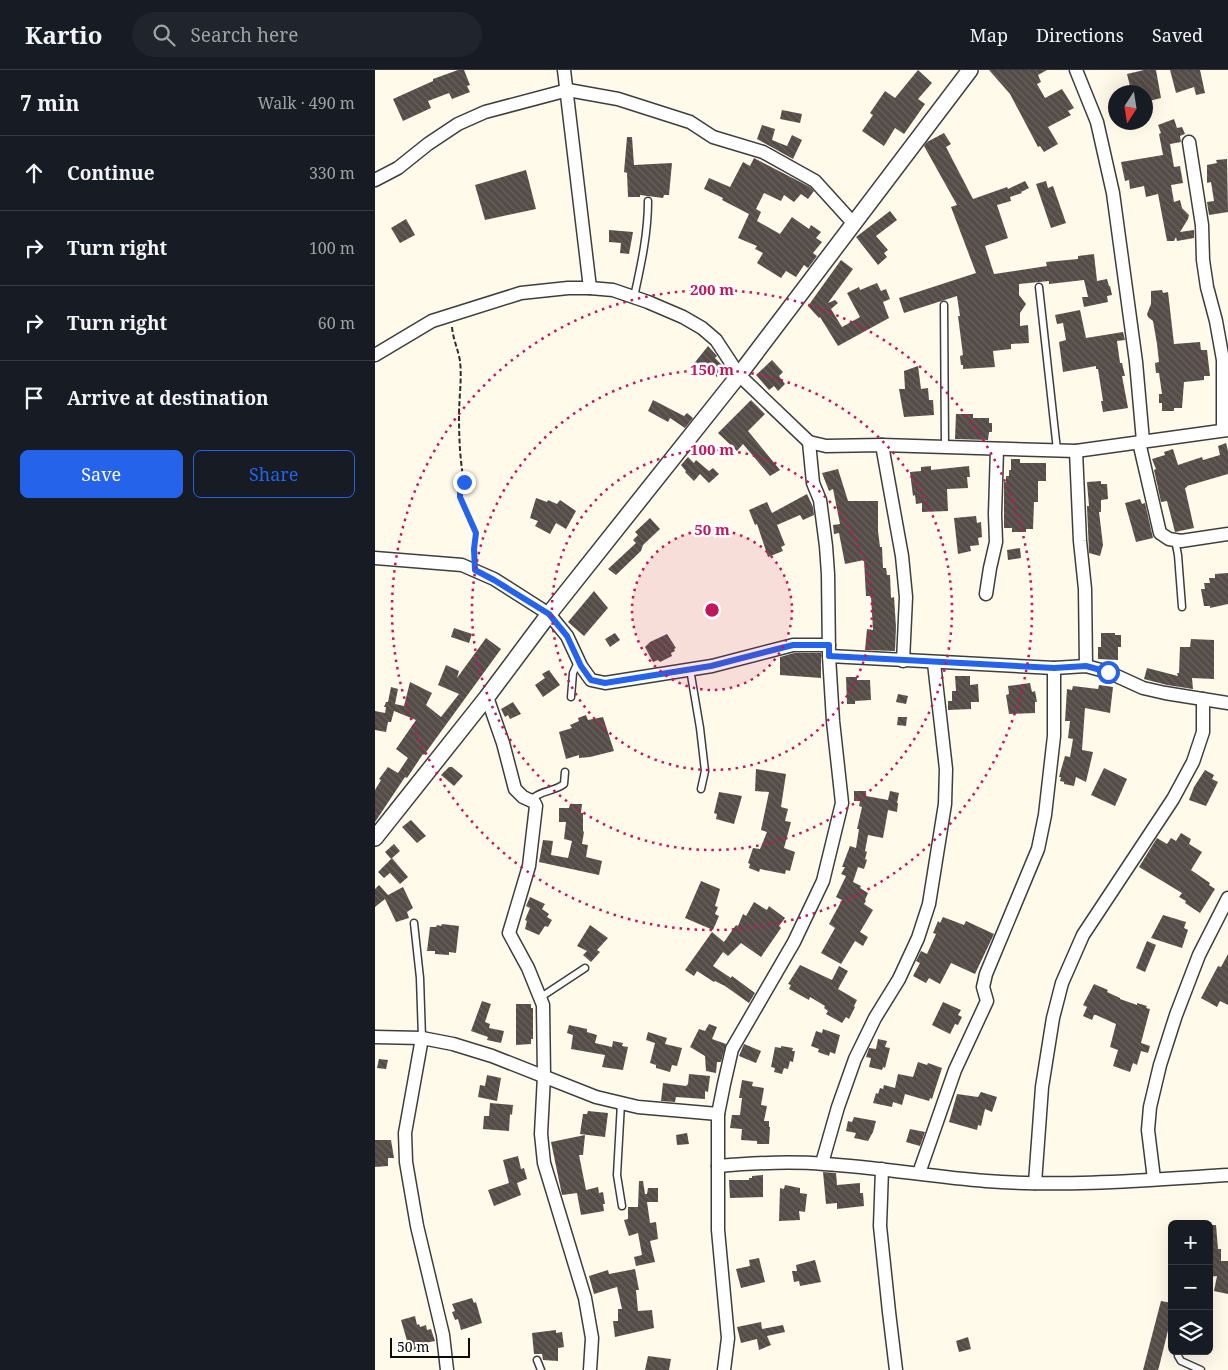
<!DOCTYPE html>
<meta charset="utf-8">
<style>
body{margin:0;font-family:"Noto Serif",serif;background:#20242c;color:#f1f3f6}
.controls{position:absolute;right:15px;bottom:15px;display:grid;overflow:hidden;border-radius:8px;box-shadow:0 5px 20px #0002}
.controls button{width:45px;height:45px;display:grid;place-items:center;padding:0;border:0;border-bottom:1px solid #363941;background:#171b24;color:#f1f3f6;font:25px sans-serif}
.compass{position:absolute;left:733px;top:15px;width:45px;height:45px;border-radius:50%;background:#171b24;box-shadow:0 5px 20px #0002;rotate:192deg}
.scale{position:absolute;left:15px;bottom:12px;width:80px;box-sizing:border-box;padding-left:5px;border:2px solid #0b0b0b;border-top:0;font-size:14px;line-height:18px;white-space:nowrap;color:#0b0b0b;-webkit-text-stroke:4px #fff;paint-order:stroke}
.stop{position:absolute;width:15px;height:15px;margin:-11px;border:4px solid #2563eb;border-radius:50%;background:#fff}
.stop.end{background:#2563eb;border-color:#fff;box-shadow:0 1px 5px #0008}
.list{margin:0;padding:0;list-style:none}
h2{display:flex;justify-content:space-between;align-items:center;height:65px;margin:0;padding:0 20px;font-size:21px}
h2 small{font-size:16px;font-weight:400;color:#9ea1a6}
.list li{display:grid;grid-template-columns:32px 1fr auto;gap:15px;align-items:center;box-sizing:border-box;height:75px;padding:0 20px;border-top:1px solid #363941}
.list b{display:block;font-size:19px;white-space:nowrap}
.list em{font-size:16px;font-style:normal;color:#9ea1a6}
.actions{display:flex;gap:10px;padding:15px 20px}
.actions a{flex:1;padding:11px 0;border:1px solid #2563eb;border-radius:8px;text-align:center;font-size:18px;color:#2563eb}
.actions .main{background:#2563eb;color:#fff}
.icon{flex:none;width:28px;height:28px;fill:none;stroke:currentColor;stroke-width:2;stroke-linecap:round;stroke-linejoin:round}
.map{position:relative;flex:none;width:853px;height:1300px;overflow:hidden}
header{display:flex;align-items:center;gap:30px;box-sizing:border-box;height:70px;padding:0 25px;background:#171b24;border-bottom:1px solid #363941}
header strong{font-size:24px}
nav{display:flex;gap:28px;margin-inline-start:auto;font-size:18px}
.search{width:350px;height:45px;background:#20242c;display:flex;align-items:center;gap:12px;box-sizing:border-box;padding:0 18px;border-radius:28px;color:#9ea1a6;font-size:19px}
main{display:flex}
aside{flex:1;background:#171b24}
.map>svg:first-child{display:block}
.building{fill:url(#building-back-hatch)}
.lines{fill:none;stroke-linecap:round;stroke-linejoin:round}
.service-casing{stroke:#3e3e3e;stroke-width:9}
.minor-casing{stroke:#3e3e3e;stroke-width:15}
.tertiary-casing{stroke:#3e3e3e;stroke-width:18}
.path{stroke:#2d2d2d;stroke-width:2;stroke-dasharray:5 2.5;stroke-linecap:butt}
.service{stroke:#fff;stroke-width:6}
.minor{stroke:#fff;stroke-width:12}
.tertiary{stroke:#fff;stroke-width:15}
.route{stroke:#2563eb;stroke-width:6}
.ring{fill:none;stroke:#c2185b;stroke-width:2.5;stroke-dasharray:2.5 5}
.centre{fill:#c2185b;stroke:#fff;stroke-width:2.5}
.ring-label{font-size:15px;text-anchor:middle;font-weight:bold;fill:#c2185b;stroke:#fff;stroke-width:5;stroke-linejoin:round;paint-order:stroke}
</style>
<header>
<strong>Kartio</strong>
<div class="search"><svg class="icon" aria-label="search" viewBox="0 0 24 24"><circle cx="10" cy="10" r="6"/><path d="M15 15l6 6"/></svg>Search here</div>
<nav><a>Map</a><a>Directions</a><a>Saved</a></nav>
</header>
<main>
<aside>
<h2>7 min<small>Walk · 490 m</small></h2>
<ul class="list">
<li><svg class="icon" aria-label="ahead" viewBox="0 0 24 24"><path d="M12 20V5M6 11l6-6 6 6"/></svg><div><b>Continue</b></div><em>330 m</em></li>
<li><svg class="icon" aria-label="right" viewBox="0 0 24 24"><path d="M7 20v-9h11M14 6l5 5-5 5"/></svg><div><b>Turn right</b></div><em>100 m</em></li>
<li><svg class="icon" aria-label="right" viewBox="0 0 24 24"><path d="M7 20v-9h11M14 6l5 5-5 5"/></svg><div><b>Turn right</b></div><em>60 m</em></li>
<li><svg class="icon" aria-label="arrive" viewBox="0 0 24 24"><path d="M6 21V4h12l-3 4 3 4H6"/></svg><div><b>Arrive at destination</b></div></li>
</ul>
<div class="actions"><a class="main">Save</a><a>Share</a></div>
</aside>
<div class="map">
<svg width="853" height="1300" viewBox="0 0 853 1300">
<defs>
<pattern id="building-back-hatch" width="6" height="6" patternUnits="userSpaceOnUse" patternTransform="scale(1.25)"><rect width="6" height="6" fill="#554c47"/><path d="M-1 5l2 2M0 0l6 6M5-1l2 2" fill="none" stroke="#68615d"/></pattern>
</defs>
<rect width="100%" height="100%" fill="#fffaea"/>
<g class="building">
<path d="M83,0h6l6,15 -3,1 3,6 -18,7 -3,-6 -21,8 3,7 -28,13 -10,-22 40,-18v-2z"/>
<path d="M543,0l14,13 -14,16 7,5 -21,30 -9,-6 -11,18 -22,-15 11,-16 -3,-2 15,-22 10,7z"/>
<path d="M614,0h58l-9,5 3,7 -4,2 8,14 17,-9 12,19 -6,3 3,4 -23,12 10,17 -14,8 -4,-6 -2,1 -28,-53z"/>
<path d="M769,0h12l5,28 -16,4v-10h-9v-3l-5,1 -4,-16z"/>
<path d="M795,0h30l5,23 -9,2 -2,-8 -18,6z"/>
<path d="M407,40l20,4 -2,9 -20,-4z"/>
<path d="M799,49l3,9 5,-1 3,7 -5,2 1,6 -11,2 4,23 6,-1 3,17 -12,2 3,17 6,-2 2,8 7,7 -1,4 -8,13 14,-2v8l-17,3 -1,-4 -2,4h-7l-9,-47 -12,3 -2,-11 -14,3 -1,-9 -4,1 -4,-19 42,-7 -4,-21 2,-1 -3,-8z"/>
<path d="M387,55l13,4 -3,11 15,6 5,-11 10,5 -9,19 -36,-20z"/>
<path d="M569,63l7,11 -5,3 27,52 34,-12 1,2 17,-8 4,7 -8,4 1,1 -12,4 1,4 -14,4 11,33 -23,8 9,28 53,-8 -1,-4 32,-3v-3l16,-2 3,27 10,-2 2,7h1l2,9 -5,1 1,6 -24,5 -2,-10h6l-4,-17 -35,4v-3l-30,3v11l7,9 -6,9v13l8,-1 1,18 -18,1v5l-18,2 2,16 -32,2v-4h-2l-1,-9 3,-1 -5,-39h2l-3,-20 -53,17 -5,-15 77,-25 -25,-66 6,-2 -33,-59 3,-4z"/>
<path d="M252,67h5l2,28 38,-2 -3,32h-5l-1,3 -23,-3v2h-12l-1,-24 -3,-1z"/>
<path d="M379,88l56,29 4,4 -6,8 -7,-5 -7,8 -10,-7 -3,6 -17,-8 -8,16 5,3 -4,9 23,13 12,-17 17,12 2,-4 10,7 -5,6 6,4 -9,11 4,3 -9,12 -4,-3 -8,12 -10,-6 -5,7 -24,-15 6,-10 -8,-4 2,-3 -19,-8 11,-24 -27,-14 1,-2 -19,-9 5,-11 21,9 13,-25 7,4z"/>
<path d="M852,89l1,53 -19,3 -2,-13 7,-1 -3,-19 -4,1v-18l10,-2 -1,-3z"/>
<path d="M151,100l10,39 -51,11 -10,-35z"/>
<path d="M671,111l2,7 5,-2 13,37 -15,5 -15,-44z"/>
<path d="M515,141l7,9 -21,16 12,14 -4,3 3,4 -9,8 -22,-28z"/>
<path d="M31,149l9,16 -15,8 -9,-15z"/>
<path d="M234,160l24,2 -4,22 -9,-1 1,-10 -12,-1z"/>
<path d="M466,190l12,9 -25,34 7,-3 3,3 -7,6 11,18 18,-10 -13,-24 12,-6 1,3 17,-7 4,8 5,-2 4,10 -7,3 6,16 -51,28 -18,-29 -1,1 -11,-12z"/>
<path d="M787,220l1,3 5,-1 6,52 26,-2 1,8h6l3,26h-6v4l-20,2 -2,26h-8v3h-12v-8h-3v-9h3l-3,-21h-3l-1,-10 4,-1 -2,-18 -4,-23 -5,-4 -1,-3 4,-10v-13z"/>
<path d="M705,240l6,28 37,-6 2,8 -8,1 3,22h2l3,13h-3l6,32 -25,4 -2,-11h2l-5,-32h-2v-3l-33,6 -4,-30 7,-2 -3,-17 -6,1 -2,-9z"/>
<path d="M333,276l9,10 -2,2 10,10 -8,9 -12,-10 -4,6 -9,-7z"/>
<path d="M397,290l11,12 -4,4 6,8 -7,7 -4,-5 -5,4 -13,-15z"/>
<path d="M543,296l3,23 7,-1 1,12h4l1,15 -30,2 -5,-28h6l-1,-18z"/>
<path d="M278,330l31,16 3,-3 6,5 -8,10 -15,-10 -2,4 -20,-11z"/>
<path d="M376,330l14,14 -17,17 32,39 -10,6 -27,-32 -6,7 -19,-18z"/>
<path d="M581,344h17v4h16v5h3v9h-3l-1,8 -33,-1z"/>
<path d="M851,373l2,8v23l-41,12v1l-2,1 9,40 -19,4 -8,-31 -6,1 -7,-32 2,-1 -4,-10 13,-4 -1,-3 9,-3 5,16 24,-8 1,3 17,-5 -2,-9z"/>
<path d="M313,387l6,6 2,-3 13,11 4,-3 6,6 -10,9 -9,-9 -6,7 -9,-9 1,-1 -5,-6z"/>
<path d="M636,389h9v4h26v18h-8v21h-4l-1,27h-7v3h-14v-4h-8v-46h2v-6h3v-6h2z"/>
<path d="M556,396v4l38,-4 1,11h-3l1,11 -21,1 1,22 -26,1v-9l-6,1 -1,-9 -2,1 -3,-24 11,-1v-4z"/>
<path d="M463,399l10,32h30v30l2,16h2l1,21h3l1,7h3l1,23 3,-1 2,30 -1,24 -30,-1 2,-21 6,1 -2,-34h-5l-2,-36 -19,4 -6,-31 -5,1 -1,-9 7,-1 -7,-35 -4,2 -7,-18z"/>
<path d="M726,411v3h6l1,15 -7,1v12h-2l4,33 -3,11 -11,-3 -2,-47h2l-2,-24z"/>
<path d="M432,424l6,13 1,8 -11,5 -3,-5 -23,10 8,20 -4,2 2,4 -15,6 -11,-33 -2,1 -6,-15 18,-8 5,11z"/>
<path d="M161,428l11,4 1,-2 9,4 3,-4 16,11 -10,18 -10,-6 -6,11 -15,-8 3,-5 -8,-3z"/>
<path d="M765,429l2,5 3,-1 8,35 -17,4 -11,-39z"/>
<path d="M601,446l1,7 4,-1 1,15 -4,1 1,7 -9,1 1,5 -13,3 -4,-36z"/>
<path d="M275,448l10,11 -17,16 -2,6 -25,24 -8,-6 28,-26 -3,-3 5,-5 -3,-3z"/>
<path d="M645,478l1,10 -13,2 -1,-10z"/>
<path d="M853,503v31l-18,4v-2h-6l-3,-17h4l-1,-6h6l-1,-5h6v-4z"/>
<path d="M219,521l14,17 -24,28 -16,-14z"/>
<path d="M79,558l18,6 -3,9 -18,-6z"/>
<path d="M240,563l5,7 -10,7 -5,-8z"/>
<path d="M726,563h14v2h6v12h-3v13l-20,-1v-12h3z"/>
<path d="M292,564l9,14 -2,1 1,2 -4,2 1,3 -12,6 -2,-2 -5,2 -8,-15 5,-5z"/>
<path d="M111,568l15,11 -77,106 -1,-1 -16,24 -2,-1 -30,45v-32l6,-10 -2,-1 9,-12 10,6 10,-15 -12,-9 20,-29 -22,-9 -3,11h-3l-2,10 -11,-2v-19l10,2 1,-6h-2l2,-5h2l3,-15 7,2 -3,15 9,2 6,-24 22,11 -6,12 15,12 18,-23 -21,-9 8,-20 13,6 -2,7z"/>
<path d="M816,569l23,1v39l-22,-1 1,11 -26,-4 -23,-6 3,-11 31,8 -1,-3h2l1,-26h10z"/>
<path d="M419,583h27v25l-41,-3v-18z"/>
<path d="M174,600l11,15 -17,12 -8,-12 10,-7 -3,-4z"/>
<path d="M580,606h15v9l8,-1 1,18h-8v7l-23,1v-9h4v-10h4z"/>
<path d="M471,607h11v3h13l1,20 -16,1v3h-8z"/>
<path d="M655,613l2,9 3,-1 2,11h-2v11l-26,1 -3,-19 3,-1 -1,-8z"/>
<path d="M724,615l14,2 -3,26 -25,-5 -3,42 11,2 -7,30 -10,-5 -2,9 -10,-2v-2l-4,-1 1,-4h-2l6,-21 5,1 3,-18 -5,-1 2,-17h-5l2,-32 5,1 1,-4 25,3z"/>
<path d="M523,624l10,2 -2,8 -10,-2z"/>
<path d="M138,632l8,12 -11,5 -2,-4 -3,2 -4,-8z"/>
<path d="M211,645l2,5 15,-3 11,34 -24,6 -11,1v-3l-13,4 -7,-27 13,-4 -2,-3 9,-4 -1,-3z"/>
<path d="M523,647h9l-1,9 -9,-1z"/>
<path d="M74,697h3l11,9 -9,10 -13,-11z"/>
<path d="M729,698l23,11 -12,27 -24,-11z"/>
<path d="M381,699l30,5 -5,33 7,2 -3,12 6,1 -7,26 11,4 -5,19 -4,-1 -1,4 -25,-5 -1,3 -10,-4 1,-4 -2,-1 5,-15 7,1 7,-17 -6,-2 8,-38 -14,-1z"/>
<path d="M830,700l9,5 -2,4 6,3 -12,24 -17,-6 5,-13z"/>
<path d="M479,721h12v5l22,4 2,-9 9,2 -2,10h1l-1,9 -9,-2 -5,28 -15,-3 -3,16 2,1 -2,7 2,1 -3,9 -6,-2 -5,15 8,4 -1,2 8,5 -3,7 1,1 -2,3 9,6 -13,22 8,5 -5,9 -8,-5 -14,23 -20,-11 14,-25 -6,-4 13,-24 -6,-3 10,-21 -5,-2 4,-7h-3l8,-21 6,2 3,-19h-2l5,-22 -3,-1 1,-5h-6z"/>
<path d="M344,722l23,4 -8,28 -18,-5 1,-5 -3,-1z"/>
<path d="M195,734h12l-1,9h2v18l1,1 -2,12 6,1 -2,12 16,4 -3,14 -60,-13 4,-22 10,1 -2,14 17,3 4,-17 -8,-2 2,-17h-7v-14h10z"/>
<path d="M36,750l15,16 -9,7 -15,-16z"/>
<path d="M806,763l10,6 -2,5 13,8 -11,18 19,13 -1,2 6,4 -15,24 -15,-10 1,-2 -7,-4 3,-4 -43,-26 18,-29 10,6 4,-6 5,3z"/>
<path d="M19,774l6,7 -9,8 -6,-7z"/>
<path d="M17,788l16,19 -8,7 -10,-11 -6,5 -6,-6z"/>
<path d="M326,811l19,8 -5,17 3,1 -3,7 4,2 -6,14 -28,-12z"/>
<path d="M4,815l9,10 15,-8 10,21 -6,4 2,6 -13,4 -11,-23 -10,8v-18z"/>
<path d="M155,827l15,7 -3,5 7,5 -2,3 5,3 -4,7 -3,-1 -6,9 -14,-6 2,-8 -2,-1 5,-12 -4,-2z"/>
<path d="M379,832l13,8 2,-4 16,12 -6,8 2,2 -20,29 -20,-14 -13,13 -5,-4 -10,14 18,12 1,-2 23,17 -6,10 -24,-17 -10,-5 -1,1 -17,-11 -3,5 -9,-6 27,-38 12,10 12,-17 2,1 5,-12 3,2z"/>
<path d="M788,845l23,7 -2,6 4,2 -6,18 -31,-10z"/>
<path d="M568,847l21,8 2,-4 28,13 -19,40 -24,-11 -11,21 -11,-6 -3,5 -13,-7 7,-13 -4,-2 5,-10 6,3 9,-20 -3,-1 5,-12 2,2z"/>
<path d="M67,854l17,2 -3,27 -7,-1v3l-14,-1v-3h-8l3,-24h6l1,-2 4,1z"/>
<path d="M215,855l18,13 -11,12 3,2 -9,10 -8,-7 4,-4 -10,-5z"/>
<path d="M772,871l9,4 -11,27 -9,-4z"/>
<path d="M853,884v51l-8,-4 -3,6 -16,-9 17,-32 3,1z"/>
<path d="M425,895l32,15 7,-14 9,5 -10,18 19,11 -3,6 1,1 -6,12 -3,-2 -4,6 -16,-9 2,-3 -4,-3 1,-2 -15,-9 -1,3 -20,-11 2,-4 -3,-1z"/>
<path d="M719,914l14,6 -1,2 13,6v1l17,6v-2l10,3 -1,2 4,1 -9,34 9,3 -2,7 -7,-2 -4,14 -4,-2 -3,9 -17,-6 5,-16 -8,-3 6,-23 -20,-9h-2l-2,5 -9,-4 4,-9 -4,-2z"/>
<path d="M107,931l9,3 -6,18 5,2 -1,4 15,3 -3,12 -14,-3 1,-3 -17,-6z"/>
<path d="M568,932l18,8 -3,5 4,2 -4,8 -3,-1 -5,10 -18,-9z"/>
<path d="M141,934h15v4h2v31h-2v5l-15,1z"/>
<path d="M334,954l8,3 -5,12 14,5 -5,18h-4l-1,11 -10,-2 -1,-15 -15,-9 9,-18 6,2z"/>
<path d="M194,955l18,4v3l10,3 -2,8 17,4 1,-6 10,2 -1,3 6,1 -5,23 -21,-3 3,-12 -34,-6 2,-14 -6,-2z"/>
<path d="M448,959l17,6 -5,19 -5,-2 -1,4 -11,-4 1,-3 -8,-3 5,-15 6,2z"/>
<path d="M273,962l19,6 -2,6 17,4 -5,18 -5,-1 -2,7 -14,-4v-3l-6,-2 5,-20 -9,-3z"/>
<path d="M503,969l9,2 -2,6 5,1 -5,20 -2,-1 -1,3 -13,-3 2,-9 -5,-1 3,-9 7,1z"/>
<path d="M369,974l17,7 -5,12 -17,-7z"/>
<path d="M406,976l12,2 -1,3h3l-2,11 -3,-1 -2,8 -4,-1 -2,6 -8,-2 1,-4 -4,-1 4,-20 6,1z"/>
<path d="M4,989l9,1 -2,9 -9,-1z"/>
<path d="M543,992l9,3 1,-2 14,5 -10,31 -2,-1 -1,3 -24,-7 -3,11 -9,-3 -1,5 -19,-4 3,-10 2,1 2,-6 3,1 1,-4 11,3 3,-14 15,3z"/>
<path d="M314,1004l21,2 -2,16 -3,-1v8l-29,-2 -1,5 -14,-1 2,-18 23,3 2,-2z"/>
<path d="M112,1005l14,3 -4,23 -19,-4 2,-12 5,1z"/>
<path d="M367,1010l11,2 -1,4 12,2 -3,17 6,1 -3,15h5v6h1l-1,17h-12v-3l-16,-1 1,-11 -12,-1 2,-13h8l2,-17h-3z"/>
<path d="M606,1022l16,5 -5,15 -7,-3 -4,17 -3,-1 -1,5 -28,-8 8,-28 21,3z"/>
<path d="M115,1033l23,2 -1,10 -2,-1 -1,17 -26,-2 1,-13h5z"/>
<path d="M213,1041l20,2 -3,24 -25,-3 3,-20h4z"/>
<path d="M479,1047l22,4 -3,11 -5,9 -14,-3 2,-5 -10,-2 2,-10 4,1z"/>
<path d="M535,1059l15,3 -5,14 -14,-4z"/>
<path d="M312,1063l2,11 -12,1 -1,-10z"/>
<path d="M210,1065l-2,20h-4l7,35 12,-3 1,6 4,-1 2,12h-2l1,7 -23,4 -4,-22 -15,2 -11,-53z"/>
<path d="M0,1070h16l3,18h-6v8l-13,1z"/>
<path d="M143,1086l3,13 3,-1 3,11 -10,4 4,12 -27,11 -6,-16 21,-7 -6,-23z"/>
<path d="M448,1102l13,1 1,12 23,-2v10h3l1,13 -27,3v-6l-11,1z"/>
<path d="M388,1105v22l-33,1 -1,-18h20v-2h3v-2z"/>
<path d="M264,1111h4l2,13h2l1,-6h10v14h-11l3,21 6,-1 2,17 -8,2 5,21 -19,4 -2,-9 8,-2 -4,-22 -9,3 -5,-16 4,-1v-12h10z"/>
<path d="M410,1115l15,3v5l7,1 -2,18 -6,-1 1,9 -21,1 1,-33 4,1z"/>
<path d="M834,1155h7l2,24h3v12h7v33l-14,-3 3,-15 -8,1z"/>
<path d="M384,1188l6,24 -24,6 -5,-19 14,-3 -1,-6z"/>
<path d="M440,1190l6,22 -21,4 -1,-5 -5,1 -2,-11h5l-1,-6z"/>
<path d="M260,1199l4,21h-3l2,21 14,-1 2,18 -39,9 -2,-16h5v-12h4l-5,-22 -23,7 -5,-18 19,-6 1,4z"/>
<path d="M97,1228l2,5 2,-1 6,21 -21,7 -3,-11 -3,1 -3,-8 3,-1 -3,-7z"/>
<path d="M786,1231l11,2v11l-13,53 -1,3h-15z"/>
<path d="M40,1246l2,9 2,-1 1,3 6,-2 1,5 4,-1 4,12 -10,2 1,4 -16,4 -9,-31z"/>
<path d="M386,1252l1,7 21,-4 2,7 -18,4 4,9 -12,5 -2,-11 -16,4 -4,-16z"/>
<path d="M181,1260v3l6,-1 2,15 -6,1v13l-15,-1 -1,-6h-8l-2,-21z"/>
<path d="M593,1267l3,12 -12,3 -3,-11z"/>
<path d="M273,1286l23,3 -2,11h-24z"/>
</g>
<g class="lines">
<g class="service-casing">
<g id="service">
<path d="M664,217l18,163"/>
<path d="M259,227c7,-32 14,-63 14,-96"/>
<path d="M569,235l1,143"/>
<path d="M800,470l3,15 4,52"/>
<path d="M312,599l4,6 9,53 5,43 -4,18"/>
<path d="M196,627l2,-24 5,-11"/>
<path d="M156,730c9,-10 23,-8 33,-16l1,-12"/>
<path d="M39,853l6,55 2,60"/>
<path d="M166,927l44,-29"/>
<path d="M246,1033l-4,72 5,31"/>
<path d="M804,1281l-1,5 3,5 20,9"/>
<path d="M162,1290l4,10"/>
</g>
</g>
<g class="minor-casing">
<g id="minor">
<path d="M189,0l26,218"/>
<path d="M701,0l21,52 16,71 23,169 7,79"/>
<path d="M814,72l13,83 1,35 4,27 9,34 7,39v70"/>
<path d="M0,110l23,-12 30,-24 30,-20 27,-12 83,-22 50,9 72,23 23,15 50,15 52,29 39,43"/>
<path d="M0,285l57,-34 89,-28 47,-5h22l23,2 35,12 35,15 19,11 14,12 23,35 70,67 17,4 56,-1 194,6 152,-21"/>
<path d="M764,372l21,91 9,6 12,2 47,-7"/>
<path d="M507,375l20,111 4,41 -3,64"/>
<path d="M701,381l4,90 5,48 1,77"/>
<path d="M0,488l87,7 32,14 55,35 18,22 14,30 10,14 14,3 107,-17 81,-21h36"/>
<path d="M611,524l4,-26 6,-26 -1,-28 2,-65"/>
<path d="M454,586l225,12 32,-2 22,6 35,16 22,5 63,10"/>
<path d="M112,627l16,46 12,46 8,8 11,5 2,4 -7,60 -20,67 19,35 15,37 1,71 -3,58 3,29 41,135 7,40 -2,32"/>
<path d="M0,967l47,1 31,6 39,12 104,41 42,10 80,7"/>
<path d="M47,968l-17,95 1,29 11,64 26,109 4,35"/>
<path d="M447,1093l16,-56 17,-48 20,-41 24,-39 19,-41 11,-34 16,-100 1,-35 -12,-106"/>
<path d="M343,1096c35,-3 71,-5 106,-2 54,3 108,13 162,17 80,6 162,-1 242,-6"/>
<path d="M507,1099l-2,57 9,86 7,58"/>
<path d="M544,1103l36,-103 32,-69 -4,-14 3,-13 52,-125 7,-34 9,-79v-68"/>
<path d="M779,1109l-6,-49 2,-23 10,-42 16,-50 23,-60 29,-57"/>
<path d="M660,1113l7,-96 11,-69 9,-35 21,-48 90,-136 20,-37 10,-30v-33"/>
<path d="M349,1300l4,-32 -10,-108v-116l6,-30 8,-35 62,-107 29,-61 19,-78 -9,-82 -4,-65 -1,-82 -2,-28 -6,-46 -7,-17 -4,-41"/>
</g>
</g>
<g class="tertiary-casing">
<path id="tertiary" d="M0,768l112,-141 62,-83 190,-239 231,-305"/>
</g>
<path class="path" d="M77,257c1,12 6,22 8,34 2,18 -1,37 -1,55 0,22 1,45 5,66 -13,22 11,33 12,53 0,8 -2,16 -2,24"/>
<use href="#service" class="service"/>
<use href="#minor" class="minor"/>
<use href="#tertiary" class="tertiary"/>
</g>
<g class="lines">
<path class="route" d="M89,412l-4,7v8l16,36 -2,16 1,21 19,10 55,34 18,22 14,30 10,14 14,3 106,-17 82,-21h36v11l225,12 32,-2 22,6"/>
</g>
<circle cx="337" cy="540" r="80" fill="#c2185b" fill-opacity=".12"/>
<g class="ring">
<circle cx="337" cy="540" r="80"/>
<circle cx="337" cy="540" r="160"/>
<circle cx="337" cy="540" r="240"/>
<circle cx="337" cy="540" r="320"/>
</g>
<circle cx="337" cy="540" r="8" class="centre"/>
<g class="ring-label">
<text x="337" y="225">200 m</text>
<text x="337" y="305">150 m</text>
<text x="337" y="385">100 m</text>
<text x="337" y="465">50 m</text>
</g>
</svg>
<div class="controls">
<button>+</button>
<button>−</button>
<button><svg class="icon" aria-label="layers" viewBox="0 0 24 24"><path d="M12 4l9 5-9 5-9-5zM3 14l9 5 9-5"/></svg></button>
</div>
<svg class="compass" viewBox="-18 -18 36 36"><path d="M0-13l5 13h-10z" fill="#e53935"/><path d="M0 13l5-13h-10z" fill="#9ea1a6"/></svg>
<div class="scale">50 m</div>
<div class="stop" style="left:733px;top:602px"></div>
<div class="stop end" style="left:89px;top:412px"></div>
</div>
</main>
